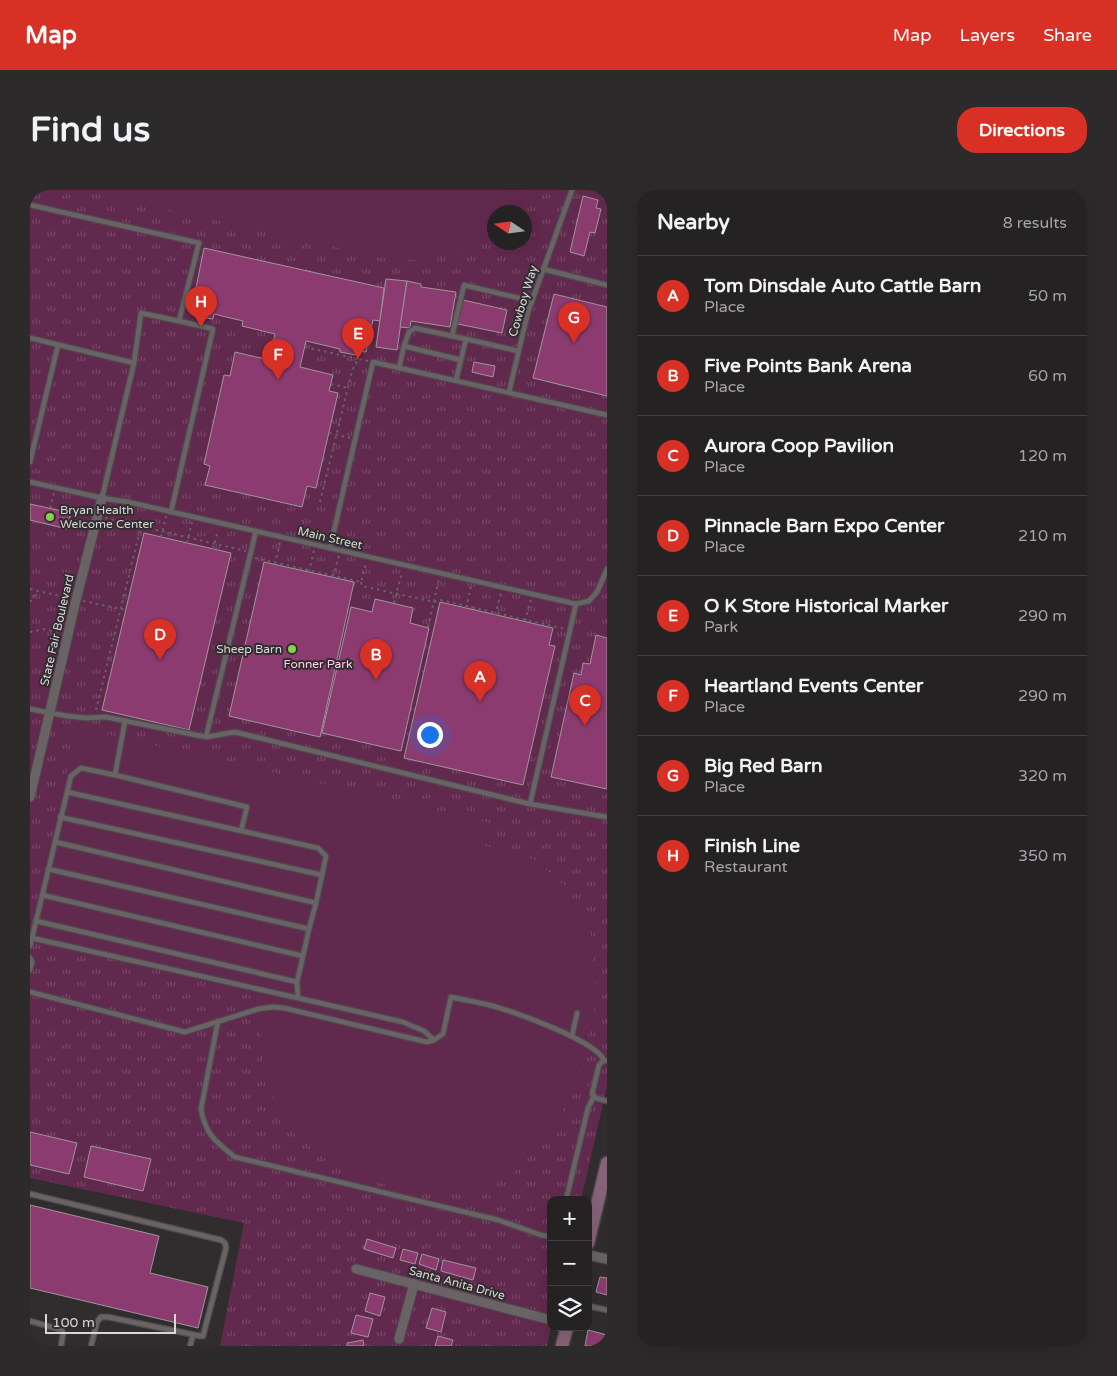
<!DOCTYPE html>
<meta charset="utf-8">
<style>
body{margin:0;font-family:"Varela Round",sans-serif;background:#2d2a2b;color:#f1f3f6}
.controls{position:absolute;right:15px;bottom:15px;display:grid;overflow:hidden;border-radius:10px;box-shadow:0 5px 20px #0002}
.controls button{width:45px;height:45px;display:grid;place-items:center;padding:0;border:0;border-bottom:1px solid #423f41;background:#252223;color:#f1f3f6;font:25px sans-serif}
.compass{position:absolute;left:457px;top:15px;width:45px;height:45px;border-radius:50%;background:#252223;box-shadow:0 5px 20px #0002;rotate:283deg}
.scale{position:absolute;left:15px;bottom:12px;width:131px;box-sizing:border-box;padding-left:5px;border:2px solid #dad7d9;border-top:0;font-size:14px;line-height:18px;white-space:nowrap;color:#dad7d9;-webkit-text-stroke:4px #312d2f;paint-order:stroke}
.you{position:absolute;left:399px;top:544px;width:18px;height:18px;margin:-12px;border:4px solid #fff;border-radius:50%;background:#1a73e8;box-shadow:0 0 0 8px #1a73e833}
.badge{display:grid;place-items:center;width:32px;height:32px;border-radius:50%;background:#d93025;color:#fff;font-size:16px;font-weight:700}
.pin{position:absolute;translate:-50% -41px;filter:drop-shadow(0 1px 2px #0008)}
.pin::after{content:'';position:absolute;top:26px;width:18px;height:15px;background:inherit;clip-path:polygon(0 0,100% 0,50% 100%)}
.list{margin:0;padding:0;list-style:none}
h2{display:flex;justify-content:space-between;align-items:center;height:65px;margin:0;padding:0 20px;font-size:21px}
h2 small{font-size:16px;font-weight:400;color:#a3a4a6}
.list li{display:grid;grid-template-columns:32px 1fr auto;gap:15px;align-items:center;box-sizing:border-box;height:80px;padding:0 20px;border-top:1px solid #423f41}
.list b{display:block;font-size:19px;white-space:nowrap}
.list p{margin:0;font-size:16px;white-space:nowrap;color:#a3a4a6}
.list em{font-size:16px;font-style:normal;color:#a3a4a6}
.icon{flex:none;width:28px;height:28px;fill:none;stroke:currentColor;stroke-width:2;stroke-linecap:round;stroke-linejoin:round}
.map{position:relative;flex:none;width:577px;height:1156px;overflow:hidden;border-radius:20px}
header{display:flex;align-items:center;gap:30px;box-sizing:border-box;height:70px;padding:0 25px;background:#d93025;color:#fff}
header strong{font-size:24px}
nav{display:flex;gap:28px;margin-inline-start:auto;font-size:18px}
.intro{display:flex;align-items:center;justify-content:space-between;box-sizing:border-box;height:120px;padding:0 30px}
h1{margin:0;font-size:35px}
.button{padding:12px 22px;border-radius:20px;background:#d93025;color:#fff;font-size:18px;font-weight:700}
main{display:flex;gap:30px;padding:0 30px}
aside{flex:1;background:#252223;border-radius:20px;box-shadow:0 5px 20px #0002}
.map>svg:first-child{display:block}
.grass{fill:url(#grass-tufts);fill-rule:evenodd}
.garden{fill:#62294e}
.building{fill:#8c3b70;stroke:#9c979a}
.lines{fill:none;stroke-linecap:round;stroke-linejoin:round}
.lane-casing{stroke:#4f4b4d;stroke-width:7}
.street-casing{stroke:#4f4b4d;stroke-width:11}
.secondary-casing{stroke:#4f4b4d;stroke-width:15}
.path{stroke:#656264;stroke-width:2;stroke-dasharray:2.5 4;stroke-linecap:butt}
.lane{stroke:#696366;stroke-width:4.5}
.street{stroke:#696366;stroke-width:9}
.secondary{stroke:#876279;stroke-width:12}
.poi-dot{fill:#88cf4a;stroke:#312d2f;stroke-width:2}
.labels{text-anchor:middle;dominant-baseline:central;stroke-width:4;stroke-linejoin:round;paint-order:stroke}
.street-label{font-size:12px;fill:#dad7d9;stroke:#312d2f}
.poi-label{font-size:12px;fill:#dad7d9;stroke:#312d2f;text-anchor:start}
.park-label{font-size:12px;fill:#fecfea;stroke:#312d2f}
</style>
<header>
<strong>Map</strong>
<nav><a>Map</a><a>Layers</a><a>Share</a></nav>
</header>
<div class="intro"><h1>Find us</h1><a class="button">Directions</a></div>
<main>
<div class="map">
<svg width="577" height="1156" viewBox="0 0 577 1156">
<defs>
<pattern id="grass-tufts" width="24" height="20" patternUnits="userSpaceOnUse" patternTransform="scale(1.25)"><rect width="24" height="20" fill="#62294e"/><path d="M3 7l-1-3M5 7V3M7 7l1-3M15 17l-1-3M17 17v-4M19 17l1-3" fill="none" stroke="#784767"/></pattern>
</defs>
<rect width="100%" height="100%" fill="#312d2f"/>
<path class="grass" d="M0,0h577v896l-26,114h-30v127l-4,19h-327l24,-123 -214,-45zM464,22h30v30h-30z"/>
<g class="garden">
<path d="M51,0h447l-14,22h-20v15c-20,14 -41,27 -66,32 -11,2 -23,0 -35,1z"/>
<path d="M46,537l414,96 -5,23 50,14 32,28 24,46 5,67 -20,87 -30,52 -33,33 -45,18h-45l-56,-10 -38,-19 -41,-34 -23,-47 -4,-47 7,-43 -238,-52z"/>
</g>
<g class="building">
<path d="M553,6l15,4 -2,8 5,1 -6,24 -5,-1 -6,24 -14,-4z"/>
<path d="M174,58l180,40 -4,33 -7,-1 -7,32 -10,-1v4l-16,-3v-3l-34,-8 -6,26 33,8 -4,16 9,2 -22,95 -9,-2 -5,21 -97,-22 5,-19 -6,-2 20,-89 6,1 5,-24 34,8 6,-26 -33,-8 1,-5 -29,-7 -1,5 -19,-3 2,-6 -4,-2z"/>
<path d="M356,89l21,2 -10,69 -21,-3z"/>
<path d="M377,91l14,3v3l35,5 -6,35 -39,-6 -1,7 -10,-1z"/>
<path d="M524,104l53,13v89l-74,-18z"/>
<path d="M433,110l44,10 -5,23 -44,-9z"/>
<path d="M444,172l21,4 -2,11 -21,-5z"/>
<path d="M0,314l41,9 -4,16 -37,-9z"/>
<path d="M114,343l87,20 -42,177 -87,-20z"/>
<path d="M234,372l90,20 -34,155 -91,-21z"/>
<path d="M345,409l38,9 -3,15 19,5 -28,123 -79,-18 29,-126 21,5z"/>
<path d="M410,412l113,26 -4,17 6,1 -32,139 -119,-27z"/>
<path d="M566,445l11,3v151l-56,-12 23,-104 7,2 2,-12 7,1z"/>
<path d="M0,942l47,11 -8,31 -39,-9z"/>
<path d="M61,956l60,13 -8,32 -59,-14z"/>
<path d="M0,1015l129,31 -9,37 58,14 -10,41 -168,-40z"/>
<path d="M337,1049l29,9 -3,10 -29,-9z"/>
<path d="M373,1059l15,4 -3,11 -15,-4z"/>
<path d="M392,1064l17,5 -3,11 -17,-6z"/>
<path d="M413,1070l33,8 -3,12 -32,-9z"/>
<path d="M570,1087l7,1v17l-11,-3z"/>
<path d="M340,1103l15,4 -5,19 -15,-5z"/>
<path d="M402,1118l14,4 -5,20 -15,-4z"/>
<path d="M326,1125l17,4 -5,18 -17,-4z"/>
<path d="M558,1140l19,5v11h-22z"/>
<path d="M408,1146l15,4 -2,6h-16z"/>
<path d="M333,1150l1,6h-17v-3z"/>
</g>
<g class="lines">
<g class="lane-casing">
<g id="lane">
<path d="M0,15l169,38 -20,78 34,8 -42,183"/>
<path d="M513,79l64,16"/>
<path d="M422,146l12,-51 67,16"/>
<path d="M0,148l104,25"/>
<path d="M431,170l-57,-14 5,-14 6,-4 51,11"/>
<path d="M369,178l5,-22"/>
<path d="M426,190l10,-41 52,12"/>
<path d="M479,202l19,-80 44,-122"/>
<path d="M0,272l28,-117"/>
<path d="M0,292l72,16 26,4 448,102 13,-3 8,-9 10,-23"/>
<path d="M72,308l32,-135 7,-50 38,8"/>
<path d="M300,358l43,-186 234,53"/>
<path d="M0,519l37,7 20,2 19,-1 100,20 50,-206"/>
<path d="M176,547l29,-5 295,72 46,-200"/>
<path d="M85,585l132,32 -6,24"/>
<path d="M37,602l251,56 8,8 -4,19"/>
<path d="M500,614l77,13"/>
<path d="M30,627l262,58 -6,28"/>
<path d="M25,652l261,61 -7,26"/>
<path d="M18,679l261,60 -6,27"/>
<path d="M6,731l261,61 6,-26 -261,-61"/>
<path d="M2,748l266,60 -1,-16"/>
<path d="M0,756l41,-170 10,-8 34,7 10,-54"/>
<path d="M0,768l2,4 -2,8"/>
<path d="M0,802l155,40 73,-23 15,-2 11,1 143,34 7,-2 9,-6 8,-37c13,3 28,5 42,9 24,7 101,34 111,54l3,1"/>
<path d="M268,808l105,24 21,9 10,9"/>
<path d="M188,831l-17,88c4,25 15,33 34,48l263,63 43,15 10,2"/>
<path d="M542,846l5,-23"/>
<path d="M574,870l-5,5 -7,29 4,4 11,3"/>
<path d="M0,1004l191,46 4,3 1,5 -23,88h-3l-92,-19h-7l-4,5 -6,24"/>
<path d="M536,1010l22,-92 6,-12"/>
<path d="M558,1116l19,4"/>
<path d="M0,1131l32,9 1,4 -2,12"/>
<path d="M160,1156l3,-11"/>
</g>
</g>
<g class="street-casing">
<g id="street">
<path d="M0,607l46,-197 26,-102"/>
<path d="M558,1065l19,4"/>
<path d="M326,1079l195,51"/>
<path d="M369,1149l15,-55"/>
</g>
</g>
<g class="secondary-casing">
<g id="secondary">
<path d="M558,1053l19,-80"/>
<path d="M532,1156l5,-19"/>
</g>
</g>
<g class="path">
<path d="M275,157l53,12"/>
<path d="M301,194l17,4"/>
<path d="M299,243l21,5"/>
<path d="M290,312l32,-131 6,-12 10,2"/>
<path d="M20,318l4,-16"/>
<path d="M75,328l141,33"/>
<path d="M39,331l19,4"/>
<path d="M131,347l5,-21"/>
<path d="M157,353l5,-21"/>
<path d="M183,359l5,-19"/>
<path d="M225,368l106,24 5,-19"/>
<path d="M245,374l5,-22"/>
<path d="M279,382l5,-22"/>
<path d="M303,387l6,-22"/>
<path d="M331,392l1,4 72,16 7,-2 124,29"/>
<path d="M0,399l39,9"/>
<path d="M53,411l43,9"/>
<path d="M0,412l8,-11"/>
<path d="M364,413l8,-31"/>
<path d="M436,418l5,-22"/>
<path d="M465,425l6,-22"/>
<path d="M495,431l6,-22"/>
<path d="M398,437l11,-48"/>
<path d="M0,442l15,-3 14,4"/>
<path d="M66,520l45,-184"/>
</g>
<use href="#lane" class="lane"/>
<use href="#street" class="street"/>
<use href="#secondary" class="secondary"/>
</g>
<g class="poi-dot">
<circle cx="20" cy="327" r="5"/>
<circle cx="262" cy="459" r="5"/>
</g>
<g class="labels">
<g class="street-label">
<text transform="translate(493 111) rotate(-73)">Cowboy Way</text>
<text transform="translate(300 348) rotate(13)">Main Street</text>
<text transform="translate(27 440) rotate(-77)">State Fair Boulevard</text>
<text transform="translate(427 1093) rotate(15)">Santa Anita Drive</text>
</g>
<g class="poi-label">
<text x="30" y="320">Bryan Health<tspan x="30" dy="14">Welcome Center</tspan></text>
<text x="252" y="459" text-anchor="end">Sheep Barn</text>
</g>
<g class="park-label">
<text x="288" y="474">Fonner Park</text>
</g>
</g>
</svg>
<div class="controls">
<button>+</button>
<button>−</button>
<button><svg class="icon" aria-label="layers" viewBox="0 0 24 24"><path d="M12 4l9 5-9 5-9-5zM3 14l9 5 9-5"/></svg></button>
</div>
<svg class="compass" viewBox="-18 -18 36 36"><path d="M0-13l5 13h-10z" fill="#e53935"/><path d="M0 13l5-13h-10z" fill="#a3a4a6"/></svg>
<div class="scale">100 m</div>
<div class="you"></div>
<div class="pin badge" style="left:450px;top:512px">A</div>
<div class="pin badge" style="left:346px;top:490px">B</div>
<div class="pin badge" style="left:555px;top:536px">C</div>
<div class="pin badge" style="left:130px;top:470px">D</div>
<div class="pin badge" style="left:328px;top:169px">E</div>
<div class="pin badge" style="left:248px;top:190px">F</div>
<div class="pin badge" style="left:544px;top:153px">G</div>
<div class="pin badge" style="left:171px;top:137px">H</div>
</div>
<aside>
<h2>Nearby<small>8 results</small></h2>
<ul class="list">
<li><span class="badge">A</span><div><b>Tom Dinsdale Auto Cattle Barn</b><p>Place</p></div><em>50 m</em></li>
<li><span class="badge">B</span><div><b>Five Points Bank Arena</b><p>Place</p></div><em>60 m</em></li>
<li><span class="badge">C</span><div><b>Aurora Coop Pavilion</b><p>Place</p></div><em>120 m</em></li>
<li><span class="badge">D</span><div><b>Pinnacle Barn Expo Center</b><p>Place</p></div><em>210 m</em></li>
<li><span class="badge">E</span><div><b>O K Store Historical Marker</b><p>Park</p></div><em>290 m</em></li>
<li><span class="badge">F</span><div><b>Heartland Events Center</b><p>Place</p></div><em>290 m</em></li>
<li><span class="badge">G</span><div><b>Big Red Barn</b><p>Place</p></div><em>320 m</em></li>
<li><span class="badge">H</span><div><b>Finish Line</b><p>Restaurant</p></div><em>350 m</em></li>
</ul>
</aside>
</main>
